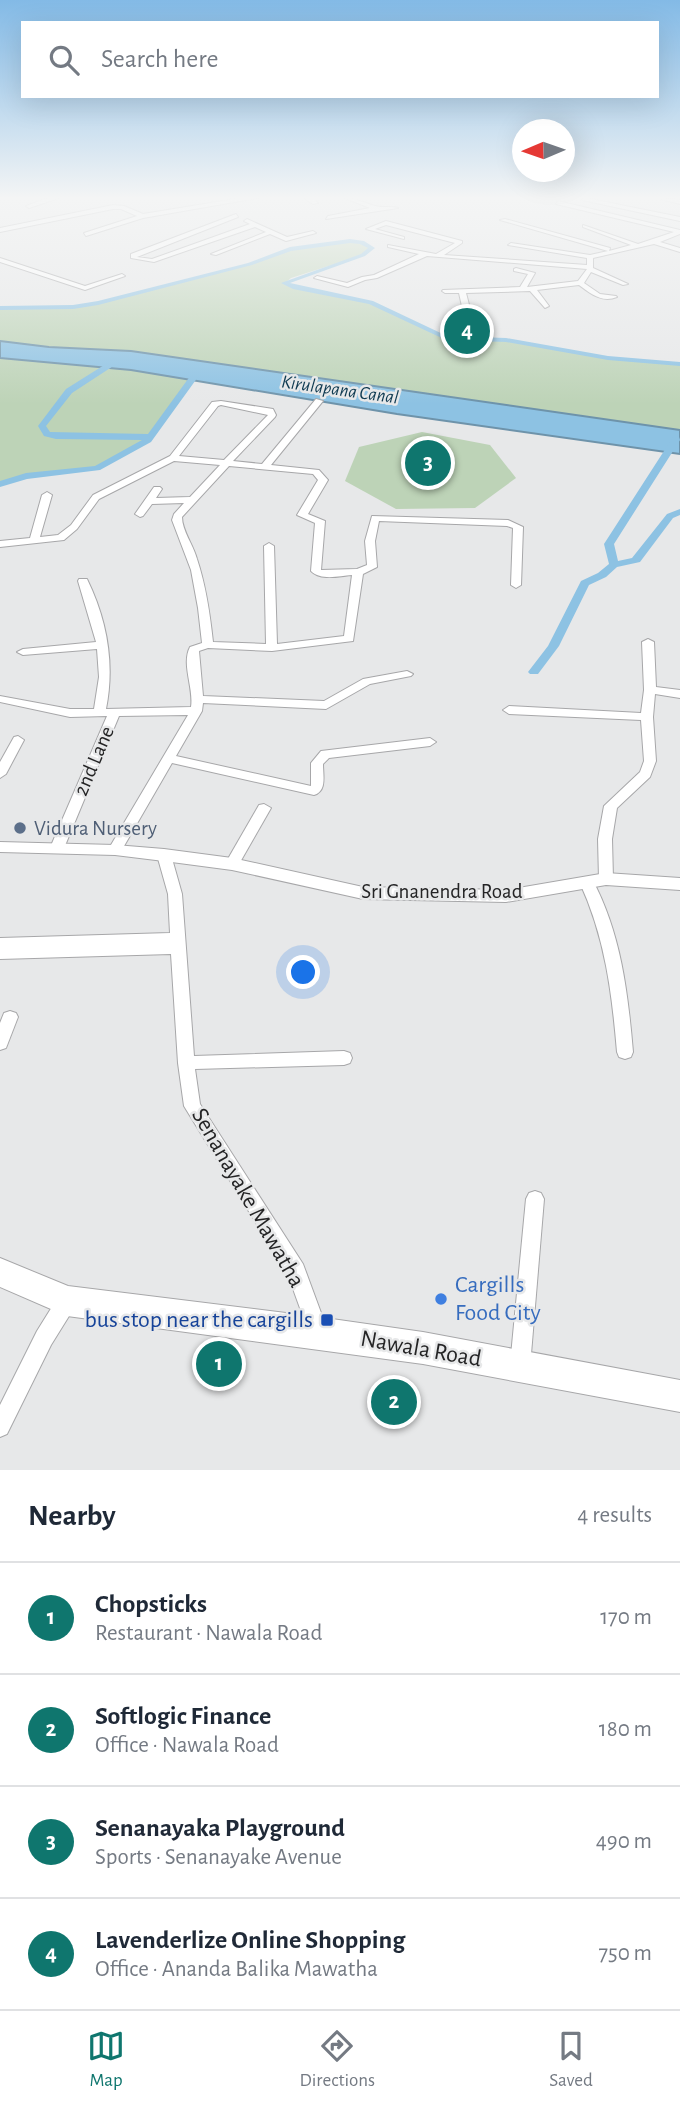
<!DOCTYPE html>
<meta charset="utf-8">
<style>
body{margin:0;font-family:"Alegreya Sans",sans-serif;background:#f6f6f7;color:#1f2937}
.compass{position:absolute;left:512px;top:119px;width:63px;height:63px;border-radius:50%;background:#fff;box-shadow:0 7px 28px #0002;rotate:268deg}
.you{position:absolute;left:304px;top:973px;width:24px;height:24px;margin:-18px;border:5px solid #fff;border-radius:50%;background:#1a73e8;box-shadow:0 0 0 10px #1a73e833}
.badge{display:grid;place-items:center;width:46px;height:46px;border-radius:50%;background:#0f766e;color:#fff;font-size:23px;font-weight:700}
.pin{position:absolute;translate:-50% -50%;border:4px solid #fff;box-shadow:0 2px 7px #0006}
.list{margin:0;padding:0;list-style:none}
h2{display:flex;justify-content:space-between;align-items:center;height:91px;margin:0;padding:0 28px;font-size:30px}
h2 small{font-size:23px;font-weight:400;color:#747a83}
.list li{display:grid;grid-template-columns:46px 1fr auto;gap:21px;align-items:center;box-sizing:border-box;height:112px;padding:0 28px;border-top:2px solid #e0e1e3}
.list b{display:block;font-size:26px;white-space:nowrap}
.list p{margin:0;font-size:23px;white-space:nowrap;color:#747a83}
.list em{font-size:23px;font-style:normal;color:#747a83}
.icon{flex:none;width:38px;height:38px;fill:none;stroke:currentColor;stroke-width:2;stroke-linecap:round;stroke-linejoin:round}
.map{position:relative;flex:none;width:680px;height:1470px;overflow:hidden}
.search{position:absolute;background:#fff;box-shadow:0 7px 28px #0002;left:21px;right:21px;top:21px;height:77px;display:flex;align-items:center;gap:18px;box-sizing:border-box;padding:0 24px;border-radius:0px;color:#747a83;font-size:26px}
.sheet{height:539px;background:#fff}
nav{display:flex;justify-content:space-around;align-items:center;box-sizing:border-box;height:98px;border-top:2px solid #e0e1e3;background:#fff;font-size:19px;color:#747a83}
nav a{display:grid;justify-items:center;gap:4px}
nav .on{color:#0f766e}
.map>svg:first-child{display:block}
.green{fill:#bdd3b7}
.water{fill:#8dc2e3;stroke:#6e93aa;stroke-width:2}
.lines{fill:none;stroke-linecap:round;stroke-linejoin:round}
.canal{fill:#8dc2e3;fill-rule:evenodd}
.minor-casing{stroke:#a7a7a9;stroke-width:2}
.tertiary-casing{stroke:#a7a7a9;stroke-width:2}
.primary-casing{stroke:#a7a7a9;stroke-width:2}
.minor{fill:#fff;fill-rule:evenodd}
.tertiary{fill:#fff;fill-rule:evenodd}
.primary{fill:#fff;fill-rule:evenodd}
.service-dot{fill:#5c6f8a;stroke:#e7e8e9;stroke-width:2.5}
.shop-dot{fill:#3f7fe0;stroke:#e7e8e9;stroke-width:2.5}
.transit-dot{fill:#1a4fb4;stroke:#e7e8e9;stroke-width:2.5}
.labels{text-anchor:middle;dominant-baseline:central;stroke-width:5;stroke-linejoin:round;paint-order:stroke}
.far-water-label{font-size:19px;font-style:italic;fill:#0f3a51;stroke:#e7e8e9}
.street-label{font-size:21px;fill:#242425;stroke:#e7e8e9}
.service-label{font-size:21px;fill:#4e5e75;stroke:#e7e8e9;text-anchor:start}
.near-street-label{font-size:24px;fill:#242425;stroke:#e7e8e9}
.near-shop-label{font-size:24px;fill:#366cbe;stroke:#e7e8e9;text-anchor:start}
.near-transit-label{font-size:24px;fill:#164399;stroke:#e7e8e9;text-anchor:end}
</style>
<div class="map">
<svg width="680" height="1470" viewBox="0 0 680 1470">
<rect width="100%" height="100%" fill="#e7e8e9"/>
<g class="green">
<path d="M350,241l12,1 10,6 -9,7 -72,23 -6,5 8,4 78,15 75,36 60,2 102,18 72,6v66l-549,-79 -82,-4 -49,-6v-33l73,-1 25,-4 152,-39 40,-15z"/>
<path d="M0,358l130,12 61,9 -43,61 -51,28 -71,8 -26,8z"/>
<path d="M422,432l68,13 26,33 -41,30 -79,1 -51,-28 14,-34z"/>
</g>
<path class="water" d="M0,341l49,6 82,4 549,79v24l-283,-40 -266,-44 -131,-12z"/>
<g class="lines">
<g class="canal">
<path d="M350,239l14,2 11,7 -10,8 -75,27 83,18 74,35 59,2 102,18 72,6v4l-72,-6 -102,-18 -60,-2 -77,-36 -76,-15 -12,-6 80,-29 7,-6 -8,-4 -10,-1 -59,8 -39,14 -154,40 -25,4 -73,1v-4l73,-1 25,-4 150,-38 42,-16z"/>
<path d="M117,357l7,2 -52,34 -26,33 4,6 98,2 48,-66 7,2 -52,72 -51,28 -73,9 -27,8v-6l26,-8 69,-7 47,-26 -86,-1 -12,-3 -6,-10 28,-37z"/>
<path d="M673,437h6l1,3 -66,104 4,17 14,-3 35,-44 13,-5v6l-7,3 -33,44 -23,5 -11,10 -17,8 -30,61 -21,28h-8l-2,-2 20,-26 33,-65 17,-8 11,-9 -5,-20z"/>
</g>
<g class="minor-casing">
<g id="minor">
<path d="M48,198h11l-30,10 -3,-2z"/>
<path d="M241,198h17l-115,20 -57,18 -2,-3 53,-17 -16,-7h-8l-113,23v-4l113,-23 11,1 19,8z"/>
<path d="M304,198h8l6,5 -5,1z"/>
<path d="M345,198c11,0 19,5 30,8 7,2 16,0 23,2l-72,11 2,-3 42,-8z"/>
<path d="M586,198l94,19v4l-98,-21z"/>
<path d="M660,198l20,2v4l-19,-5z"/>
<path d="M558,201l122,29v4l-20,8 20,6v4l-26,-8 -61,14v10l35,16 -5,1 -32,-13 -7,11 16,11 16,2 1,1c-15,6 -26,-3 -38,-12l-42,5 12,16 -4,2 -15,-17 -64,2 8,31 -4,2 -4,-2 -7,-31h-14l-3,-2 1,-1 77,-3 8,-13 -14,-3v-2l2,-1 19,5 -8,14 51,-6 9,-12 -160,-13 -50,22 -12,2 -17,7 -34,-9 3,-2 30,7 15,-6 12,-2 45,-21 -31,-7v-2l48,9 19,-11 -69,-18 -11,4 29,8v2l-38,-10 20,-8 76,20v2l-18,12 143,10v-7l-79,-13 3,-2 79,12 18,-4 -108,-31 5,-1 105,29 -1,3 22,-6 -48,-18v-2l55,19 36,-12 -118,-28z"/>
<path d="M236,214l2,3 -101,40 15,2 98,-35 -6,-3 3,-2 40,18 26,-6 3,2 -30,8 -16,-7 -54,21 -5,-1 55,-22 -11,-5 -101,35 -23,-4v-4z"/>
<path d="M0,258l85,28 37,-12 3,2 -40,14 -85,-28z"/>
<path d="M316,399l7,2 -52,64 48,5 9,10 -20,34 17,7 -4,49 36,-1 10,-4 -2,-24 7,-25 136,4 15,7 -2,58 -5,3 -5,-3 2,-57 -6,-2 -128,-5 -4,20 2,26 -14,7 -10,67 -81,10 -64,-3 -9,3 4,45 121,5 39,-22 44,-8 6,3 -2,2 -41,8 -44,25 -123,-6 -1,8 -26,45 135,30v-23l10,-12 109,-13 6,4 -6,4 -101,12 -6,6c0,12 4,27 -9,31l-142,-32 -52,90h-10l-2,-3 80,-135 -69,1 -55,132 -2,3h-10l-2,-3 57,-132 -37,1 -70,-15v-6l70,13h24l5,-32 -2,-28 -74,6 -6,-3 6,-3 73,-7 -18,-61 1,-2h8c20,41 28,85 19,130l85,-2c3,-19 -10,-43 -1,-60l12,-4 -4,-35 -7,-38 -19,-50 2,-6 10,-11 -32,1 -9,12 -3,1 -5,-3 19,-27h6l2,2 -6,9 34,-1 30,-32 -46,-4 -75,38 -22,30 -13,11 -64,7v-6l30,-3 12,-43 5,-3 5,3 -12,42 18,-2 13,-10 22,-30 77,-39 42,-54 9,-1 52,8 3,6 -1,2 -42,44 29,3zM221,405l47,10 -44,45 -45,-4 39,-50zM229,466l84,8 5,6 -21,35 18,8 -4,48c10,10 28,5 41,4l-8,61 -67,8 -3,-98 -5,-3 -5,3 2,98 -53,-2c-3,-28 -7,-56 -16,-83 -4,-15 -15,-28 -15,-42z"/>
<path d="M648,639l6,3 2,45 24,3v8l-25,-4 -2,23 3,44 -6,16 -33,31 -5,31 1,40 -2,4h-10l-2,-4 -1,-40 6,-33 36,-34 4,-11 -3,-41 -132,-6 -6,-4 6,-4 132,7 3,-23 -2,-48z"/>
<path d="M18,736l6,4 -18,34 -6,4v-16l14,-25z"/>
<path d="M264,804l7,4 -32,56 -2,3h-10l-2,-3 34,-59z"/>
<path d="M164,850l5,2 2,3 11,39 12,162 150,-5 6,2 2,5 -2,5 -6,2 -149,4 5,35 103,160 24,65 -3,7 -7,3 -7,-3 -22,-61 -104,-169 -6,-43 -7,-109 -171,5v-21l170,-5 -2,-39 -11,-39 2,-3z"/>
<path d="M587,878l5,1c29,54 36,114 41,173l-2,5 -6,2 -6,-2 -2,-5c-5,-59 -12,-115 -37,-169l2,-4z"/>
<path d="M10,1011l6,2 2,4 -12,31 -6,2v-27l4,-10z"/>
<path d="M535,1191l6,2 3,6 -14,167 -3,7 -7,3 -7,-3 -3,-7 16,-167 3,-6z"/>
<path d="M67,1292l7,2 3,7 -3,7 -23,37 -44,89 -7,3v-32l37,-74 23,-37z"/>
</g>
</g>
<g class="tertiary-casing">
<path id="tertiary" d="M0,842l115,3 49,4 68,9 131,29 143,3 100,-17 74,5v12l-74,-5 -100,17 -143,-3 -131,-29 -68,-9 -49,-6 -115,-3z"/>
</g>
<g class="primary-casing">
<path id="primary" d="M0,1258l68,28 250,31 105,15 257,48v32l-257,-48 -356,-48 -67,-29z"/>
</g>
<use href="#minor" class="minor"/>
<use href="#tertiary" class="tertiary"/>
<use href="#primary" class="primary"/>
</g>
<linearGradient id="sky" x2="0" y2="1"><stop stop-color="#83bae6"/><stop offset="0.49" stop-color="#f4f5f5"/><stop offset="1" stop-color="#f4f5f5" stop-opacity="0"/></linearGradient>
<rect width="680" height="404" fill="url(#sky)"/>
<circle class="service-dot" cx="20" cy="828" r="7"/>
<circle class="shop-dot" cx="441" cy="1299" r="7"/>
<rect class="transit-dot" x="320" y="1313" width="14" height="14" rx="3.5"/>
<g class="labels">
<g class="far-water-label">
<text transform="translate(340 390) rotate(8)">Kirulapana Canal</text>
</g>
<g class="street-label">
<text transform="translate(94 761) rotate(-67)">2nd Lane</text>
<text x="442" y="891">Sri Gnanendra Road</text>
</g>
<g class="service-label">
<text x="34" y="828">Vidura Nursery</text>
</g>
<g class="near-street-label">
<text transform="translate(248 1198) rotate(60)">Senanayake Mawatha</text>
<text transform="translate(421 1349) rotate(10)">Nawala Road</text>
</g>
<g class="near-shop-label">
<text x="455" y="1285">Cargills<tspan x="455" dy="28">Food City</tspan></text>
</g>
<g class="near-transit-label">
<text x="313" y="1320">bus stop near the cargills</text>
</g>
</g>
</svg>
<svg class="compass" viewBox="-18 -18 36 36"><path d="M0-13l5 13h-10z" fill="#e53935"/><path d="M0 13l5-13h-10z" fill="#747a83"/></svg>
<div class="you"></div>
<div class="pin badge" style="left:219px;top:1364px">1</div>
<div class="pin badge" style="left:394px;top:1402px">2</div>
<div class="pin badge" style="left:428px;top:463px">3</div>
<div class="pin badge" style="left:467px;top:331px">4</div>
<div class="search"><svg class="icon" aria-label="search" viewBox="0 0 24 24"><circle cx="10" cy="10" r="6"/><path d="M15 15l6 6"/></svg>Search here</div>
</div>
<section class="sheet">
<h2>Nearby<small>4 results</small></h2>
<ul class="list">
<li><span class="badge">1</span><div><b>Chopsticks</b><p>Restaurant · Nawala Road</p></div><em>170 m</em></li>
<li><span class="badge">2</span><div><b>Softlogic Finance</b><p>Office · Nawala Road</p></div><em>180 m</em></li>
<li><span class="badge">3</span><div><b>Senanayaka Playground</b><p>Sports · Senanayake Avenue</p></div><em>490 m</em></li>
<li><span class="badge">4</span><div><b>Lavenderlize Online Shopping</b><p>Office · Ananda Balika Mawatha</p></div><em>750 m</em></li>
</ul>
</section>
<nav>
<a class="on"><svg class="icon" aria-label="map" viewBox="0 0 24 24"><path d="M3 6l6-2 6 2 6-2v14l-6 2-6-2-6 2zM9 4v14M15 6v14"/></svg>Map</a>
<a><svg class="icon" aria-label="directions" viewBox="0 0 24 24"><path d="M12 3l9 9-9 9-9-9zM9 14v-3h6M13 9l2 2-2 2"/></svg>Directions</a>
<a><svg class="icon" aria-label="saved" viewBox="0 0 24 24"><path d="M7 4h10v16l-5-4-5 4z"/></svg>Saved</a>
</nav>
